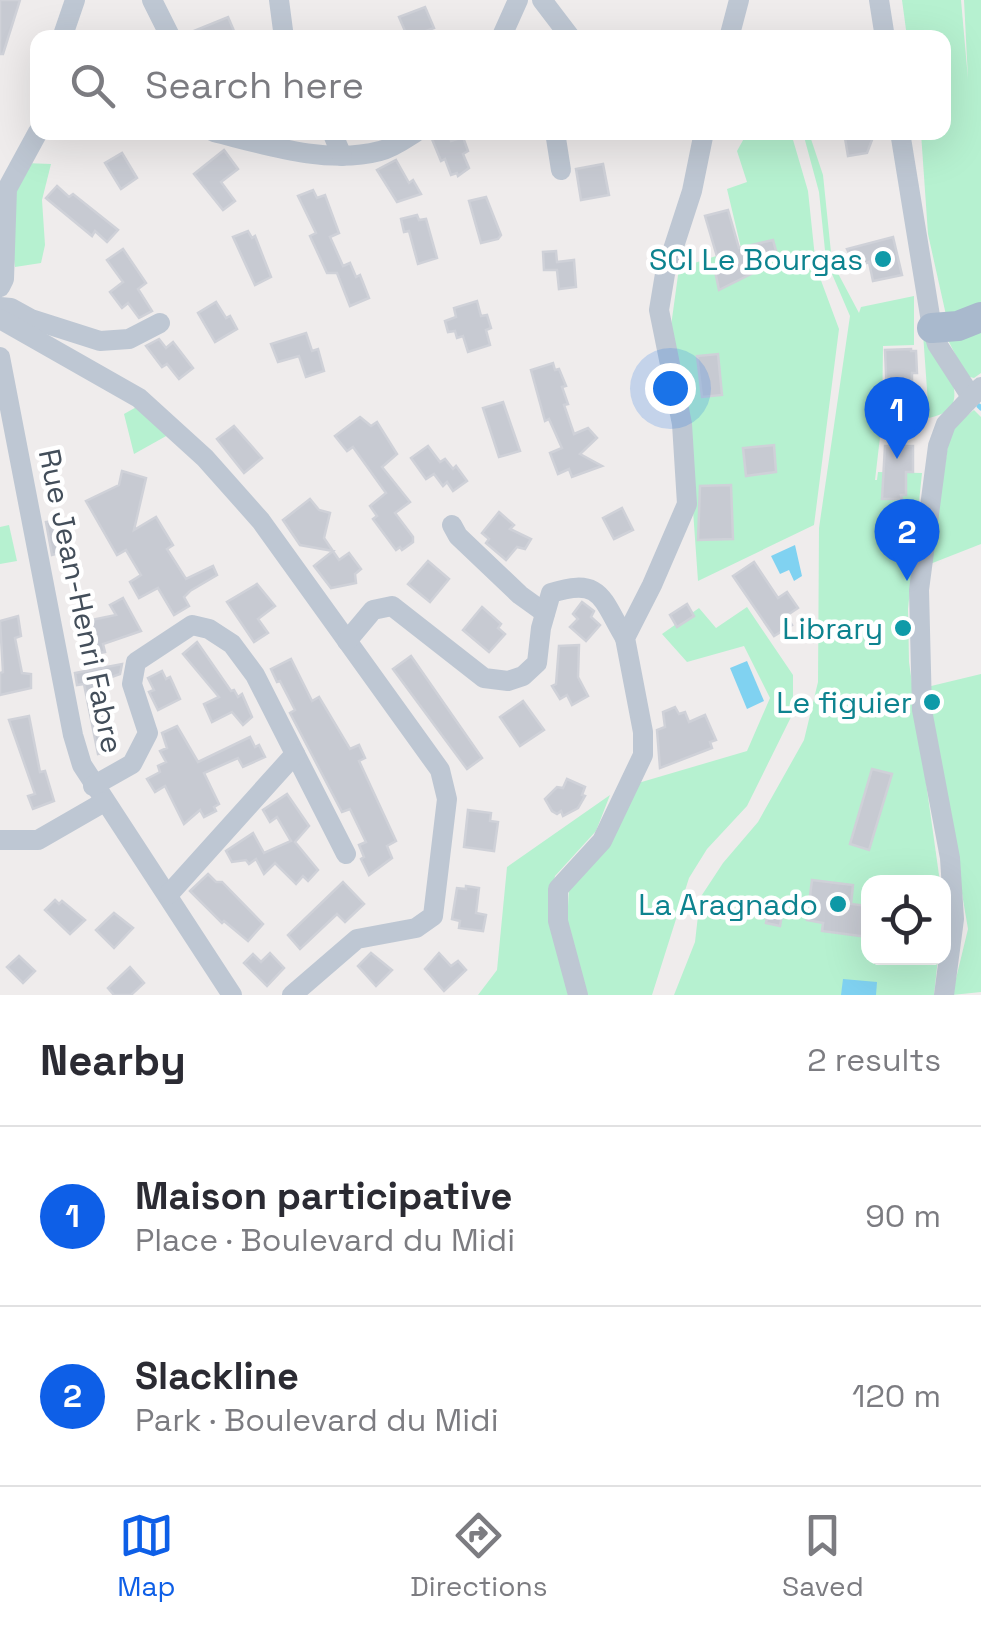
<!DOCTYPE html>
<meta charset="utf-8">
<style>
body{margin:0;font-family:"Space Grotesk",sans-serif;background:#f2f2f3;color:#2b2b33}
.controls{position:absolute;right:30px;bottom:30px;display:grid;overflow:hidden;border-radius:20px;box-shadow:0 10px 40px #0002}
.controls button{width:90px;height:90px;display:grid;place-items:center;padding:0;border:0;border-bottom:2px solid #e1e1e2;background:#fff;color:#2b2b33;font:50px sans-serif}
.you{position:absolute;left:670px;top:388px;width:35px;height:35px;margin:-25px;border:8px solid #fff;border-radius:50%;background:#1a73e8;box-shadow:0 0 0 15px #1a73e833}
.badge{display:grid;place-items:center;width:65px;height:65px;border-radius:50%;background:#0e5fe7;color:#fff;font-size:32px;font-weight:700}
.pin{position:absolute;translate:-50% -82px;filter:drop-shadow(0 2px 5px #0008)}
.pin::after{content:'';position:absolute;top:52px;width:35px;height:30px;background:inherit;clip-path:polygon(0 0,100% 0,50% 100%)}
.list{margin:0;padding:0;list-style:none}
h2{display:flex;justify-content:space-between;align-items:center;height:130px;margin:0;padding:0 40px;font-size:42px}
h2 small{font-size:32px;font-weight:400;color:#7c7c81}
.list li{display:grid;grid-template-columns:65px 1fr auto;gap:30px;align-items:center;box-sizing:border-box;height:180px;padding:0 40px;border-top:2px solid #e1e1e2}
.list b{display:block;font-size:38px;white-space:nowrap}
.list p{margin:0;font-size:32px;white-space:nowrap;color:#7c7c81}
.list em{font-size:32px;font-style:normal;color:#7c7c81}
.icon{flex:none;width:55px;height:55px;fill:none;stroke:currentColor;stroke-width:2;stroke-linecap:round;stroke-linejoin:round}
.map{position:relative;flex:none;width:981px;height:995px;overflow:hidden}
.search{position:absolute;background:#fff;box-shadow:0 10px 40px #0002;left:30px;right:30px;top:30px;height:110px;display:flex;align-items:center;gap:25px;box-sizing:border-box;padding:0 35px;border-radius:20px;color:#7c7c81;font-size:38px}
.sheet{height:490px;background:#fff}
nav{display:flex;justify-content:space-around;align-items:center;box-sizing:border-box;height:140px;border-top:2px solid #e1e1e2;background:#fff;font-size:28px;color:#7c7c81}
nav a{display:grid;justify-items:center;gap:5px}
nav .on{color:#0e5fe7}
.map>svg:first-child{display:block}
.green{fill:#b6f1d0}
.water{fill:#80d2f1}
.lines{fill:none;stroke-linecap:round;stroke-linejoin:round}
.stream{stroke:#80d2f1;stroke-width:5}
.building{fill:#c7cad2;stroke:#cfd1d8;stroke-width:2.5}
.minor{stroke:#bec7d3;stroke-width:20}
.primary{stroke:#a9b9cd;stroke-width:30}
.culture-dot{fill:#0f9aa8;stroke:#fff;stroke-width:4}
.labels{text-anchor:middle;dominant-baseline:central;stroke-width:9;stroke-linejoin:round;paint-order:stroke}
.culture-label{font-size:30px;fill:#0d838f;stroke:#fff;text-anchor:end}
.street-label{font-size:30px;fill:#434e5a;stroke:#fff}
</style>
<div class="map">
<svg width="981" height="995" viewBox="0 0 981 995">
<rect width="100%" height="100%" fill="#efecec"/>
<g class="green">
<path d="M902,0h59l7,79 -4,-79h17v304l-35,11 -18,-81 -7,-101 23,-1v-94l-37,-1z"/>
<path d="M747,133h44l17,58 8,76 23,62 -25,196 -116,56 -12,-170 -15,-85 8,-58 62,-20 -14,-59 20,-7 -10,-31z"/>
<path d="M803,133h6l14,42 9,87 27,51 2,-6 53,-11v49l-31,1 -1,74 -7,60h2l1,-8 44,1 -14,136 1,53 31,220h-72v76h70l-4,37h-260l21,-53 5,-44 23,-35 35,-41 46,-82 14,-58 1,-154 31,-212 -24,-56 -7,-68z"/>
<path d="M24,163l27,1 -9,36 3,45 -4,18 -26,4c-6,-41 -6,-65 9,-104z"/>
<path d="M922,319c10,20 45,71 28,89 -5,6 -14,8 -21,10z"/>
<path d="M981,326v47l-7,5 -8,-2 -18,-36z"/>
<path d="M140,405l28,30 -34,19 -10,-40z"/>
<path d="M974,410l7,7v127l-51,20 18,-119 6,-19z"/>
<path d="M9,525l8,36 -17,3v-37z"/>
<path d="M747,607l46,68v38l-46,93 -40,43 -18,29 -37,117h-66l-19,-71 2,-36c34,-30 46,-59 59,-102l119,-35 23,-53 -26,-52 -57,16 -25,-28 37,-26 17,20z"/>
<path d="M981,674v318l-29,3 16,-66 -41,-242z"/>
<path d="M610,795l-14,36 -41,45 -5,27 18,92h-90l19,-25 10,-103z"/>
</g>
<g class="water">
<path d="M795,545l7,31 -8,5 -5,-11 -9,4 -9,-18z"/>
<path d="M747,661l17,40 -17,8 -17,-41z"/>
<path d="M843,979l34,3 -1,13h-35z"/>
</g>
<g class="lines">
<path class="stream" d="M979,406l2,2"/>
</g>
<g class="building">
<path d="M0,0h20l-17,54h-3z"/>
<path d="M425,7l9,21 -26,10 -9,-21z"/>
<path d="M228,17l9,21h-52l-1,-3z"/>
<path d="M844,132h31l-8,21 -19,3z"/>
<path d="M448,134l3,7 12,-4 5,14 -5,3 6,14 -11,8 -1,-3 -6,2 -6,-16 -4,2 -9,-22z"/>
<path d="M224,150l14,19 -17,13 14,19 -12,9 -29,-36z"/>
<path d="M122,153l15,25 -16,11 -16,-26z"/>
<path d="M396,160l13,23 4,-3 8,14 -24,8 -20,-32z"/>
<path d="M603,164l6,31 -28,5 -5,-31z"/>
<path d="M57,186l12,11 4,-3 45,36 -11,12 -12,-11 -3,5 -46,-38z"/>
<path d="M313,190l4,8 8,-3 14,38 -9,4 13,29 7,-3 6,14 4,-2 9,23 -19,8 -13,-33h-10l-17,-37 6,-3 -18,-37z"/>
<path d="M486,197l15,38 -3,4 -17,4 -12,-42z"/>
<path d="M728,210l11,38 34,-8 3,11 -28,8 7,13 -36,18 -4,-19 6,-1 -16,-54z"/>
<path d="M417,215l2,5 7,-1 11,39 -19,6 -9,-33 -5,1 -3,-13z"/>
<path d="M248,231l4,7 3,-2 16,41 -16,8 -22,-48z"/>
<path d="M893,237l9,38 -29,6 -4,-19 -21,8 -5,-13 7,-2 -3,-6z"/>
<path d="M123,249l23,34 -8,6 14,22 -13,7 -11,-15 -6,5 -12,-16 13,-10 -16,-22z"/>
<path d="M556,251l1,11 17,-2 2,27 -17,2 -2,-19h-13l-1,-18z"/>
<path d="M477,301l4,15 6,-1 4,13 -5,2 4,15 -22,7 -5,-16 -6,2 -2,-7 -7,1 -3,-11 11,-4 -2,-9z"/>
<path d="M216,302l10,16 4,-2 7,13 -22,13 -17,-29z"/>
<path d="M306,333l6,18 6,-2 6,22 -18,6 -7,-21 -21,6 -7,-18z"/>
<path d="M159,339l7,9 7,-6 20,26 -14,11 -12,-15 -5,3 -16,-21z"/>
<path d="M911,349v2h5l1,22h-5v8h-9l-1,39 -14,-1 -3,-69z"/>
<path d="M718,354l4,41 -20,2 -5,-41z"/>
<path d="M553,363l2,7 4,-1 7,17 -4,1 6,17 -4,1 10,29 14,-6 9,10 -17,16 22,12 -30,11 -3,-8 -11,5 -8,-21 12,-5 -13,-29 -4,2 -14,-51z"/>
<path d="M503,402l17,49 -21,6 -16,-49z"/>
<path d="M360,417l11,9 6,-4 20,32 -15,13 28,35 -15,11 18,24v5l-11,8 -2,-3 -4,3 -23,-31 4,-3 -7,-10 16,-13 -33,-46 -6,4 -12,-15z"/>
<path d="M234,426l28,32 -18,15 -27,-34z"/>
<path d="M774,445l2,27 -30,4 -3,-28z"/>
<path d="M428,446l12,16 5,-3 8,10 3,-3 11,15 -14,10 -6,-9 -4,4 -9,-12 -8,5 -15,-21z"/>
<path d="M885,446h28v26h-7v23h-5l1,4h-20z"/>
<path d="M122,471l24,7 -12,52 22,-13 17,28 -6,4 19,30 27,-13 4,9 -27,16 -6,6 5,9 -15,9 -16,-27 -19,10 -9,-16 11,-7 -15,-25 -9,5 -31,-54 33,-16z"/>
<path d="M731,485l2,54 -35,1 2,-54z"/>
<path d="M310,499l9,11 11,3 -6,25 15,22 10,-7 12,16 -6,5 1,9 -25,5 -17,-22 19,-15 -33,-6 -17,-25z"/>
<path d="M622,508l11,22 -19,9 -11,-21z"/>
<path d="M499,512l15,13 -4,4 21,10 -6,10 -8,-2 -11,13 -20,-17 3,-4 -7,-6z"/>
<path d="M60,520l7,31 -15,4 -6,-33z"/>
<path d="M428,561l21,18 -19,23 -22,-18z"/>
<path d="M754,562l24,36 9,-6 11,16 -12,8 6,9 -18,11 -41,-60z"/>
<path d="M257,584l18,22 -17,13 10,14 -14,9 -27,-40z"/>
<path d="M123,598l18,33 -38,13 2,8 -17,3 -3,-20 -6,1 -2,-13 39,-8 -6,-10z"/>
<path d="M582,602l12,9 -3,6 9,8 -14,16 -16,-14 8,-8 -5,-5z"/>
<path d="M687,604l7,12 -17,11 -7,-12z"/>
<path d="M482,607l19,17 -3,4 7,6 -16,18 -26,-22z"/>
<path d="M18,616l3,20 -6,2 7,35 9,1v14l-31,7v-22l3,-1 -3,-51z"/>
<path d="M197,642l34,49 3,-1 4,7 4,-3 10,23 -9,8 -11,-13 -20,10 -8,-18 15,-7 -36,-43z"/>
<path d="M579,645l-1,32 10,19 -16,9 -5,-10 -7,4 -8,-13 4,-2 3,-38z"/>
<path d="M411,656l71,102 -15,11 -74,-100z"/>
<path d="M291,659l21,42 7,-4 31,52 9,-4 6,13 -6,3 37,80 -9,5 5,12 -23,17 -8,-16 3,-2 -5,-12 7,-3 -16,-33 -8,3 -52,-99 5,-3 -15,-29 -3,1 -6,-13z"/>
<path d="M122,664l-2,10 -17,6 4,37h4l5,23h-4l2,10 -16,4 -14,-70 -7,1 -2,-12z"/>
<path d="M162,671l4,8 4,-2 10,22 -22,11 -9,-18 5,-2 -6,-12z"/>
<path d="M523,701l21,29 -24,16 -20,-29z"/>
<path d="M675,707l4,7 6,-2 4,10 16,-7 11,25 -6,2 2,6 -52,20 -3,-38 8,-3 -2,-15z"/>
<path d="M29,716l11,56 5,-1 9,30 -21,8 -5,-13 7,-2 -26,-74z"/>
<path d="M177,726l21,36 52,-25 5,10 4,-2 6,12 -22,10 -5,-9 -34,15 15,31 -5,3 2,4 -12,6 -4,-7 -16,14 -19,-38 -10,6 -8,-13 13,-7 -2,-6 8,-4 -6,-11 7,-3 -5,-15z"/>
<path d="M872,769l20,5 -23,76 -19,-6z"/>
<path d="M567,779l18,8 -3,8 3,1 -7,12 -15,8 -2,-5 -4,3 -5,-3 -7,-12 12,-12 6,1z"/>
<path d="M287,794l22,32 -14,16 23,28 -10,11 -5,-5 -7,8 -21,-21 -11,11 -8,-15 -7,5 -3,-4 -14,2 -6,-11 27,-18 11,20 27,-12 -14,-24 -7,5 -7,-12z"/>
<path d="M468,810l23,3 -1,8 8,1 -4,29 -30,-4z"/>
<path d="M208,874l8,8h6l41,42 -15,17 -24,-20 -2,2 -32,-32z"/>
<path d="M812,880l41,5 -2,19 17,2v31l-46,-6 1,-8 -16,-3z"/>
<path d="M343,882l21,22 -19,18 -8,-8 -37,35 -12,-14z"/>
<path d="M466,886l13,2 -3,25 10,2 -3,16 -24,-3 1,-7 -8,-2 5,-31 9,1z"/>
<path d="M55,900l4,4 3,-3 23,19 -15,14 -25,-24z"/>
<path d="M769,907l14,2 -3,17 -14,-3z"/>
<path d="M114,913l19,15 -19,20 -18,-18z"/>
<path d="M270,953l14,15 -17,18 -23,-23 9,-9 8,8z"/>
<path d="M371,953l21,17 -16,16 -18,-20z"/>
<path d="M439,953l12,13 7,-5 8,9 -22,21 -19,-22z"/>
<path d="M19,956l16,15 -12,12 -16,-16z"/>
<path d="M130,967l14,16 -13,12h-17l-6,-7z"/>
</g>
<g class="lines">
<g class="minor">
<path d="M152,0l19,38"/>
<path d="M279,0l5,38"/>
<path d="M542,0l29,38"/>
<path d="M879,0l6,38"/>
<path d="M62,38l13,-38"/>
<path d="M501,38l17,-38"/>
<path d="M729,38l10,-38"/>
<path d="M214,132c52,13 113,33 166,19 13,-3 25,-12 36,-19"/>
<path d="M332,132l10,24"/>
<path d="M555,132l6,38"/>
<path d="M900,132l32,196 5,16 33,51"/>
<path d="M0,287l4,-8 3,-90 31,-57"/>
<path d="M0,307l11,1 20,11 69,22 29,-2 31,-16"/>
<path d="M0,319l139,79 66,60 56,63 179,249 7,29 -14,117 -17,12 -59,11 -65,56"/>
<path d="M0,357l73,378 9,30 150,230"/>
<path d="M452,525l6,11 62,59 25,18"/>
<path d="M347,641l26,-31 19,-4 92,72 24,3 15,-5 14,-13 4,-35 10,-35c51,-16 50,5 74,45"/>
<path d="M93,786l39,-22 16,-31 -16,-49 4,-22 56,-37 17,4 23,15 23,31 91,179"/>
<path d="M0,840h38l66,-38"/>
<path d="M169,894l126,-140"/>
<path d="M578,995l-20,-74v-32l44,-48 41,-86v-23l-18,-94 27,-53 35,-81 -5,-80 -23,-114 6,-36 27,-83 12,-59"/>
<path d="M944,995l10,-76 -4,-61 -28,-148 -3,-120 19,-144 8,-22 35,-37"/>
</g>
<path class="primary" d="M932,328l26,-2 23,-9"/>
</g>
<g class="culture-dot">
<circle cx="883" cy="259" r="10"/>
<circle cx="903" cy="628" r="10"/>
<circle cx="932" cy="702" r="10"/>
<circle cx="838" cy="904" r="10"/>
</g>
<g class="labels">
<g class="culture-label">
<text x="863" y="259">SCI Le Bourgas</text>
<text x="883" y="628">Library</text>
<text x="912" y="702">Le figuier</text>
<text x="818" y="904">La Aragnado</text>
</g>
<g class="street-label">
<text transform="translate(81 601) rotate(78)">Rue Jean-Henri Fabre</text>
</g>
</g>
</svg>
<div class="controls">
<button><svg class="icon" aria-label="locate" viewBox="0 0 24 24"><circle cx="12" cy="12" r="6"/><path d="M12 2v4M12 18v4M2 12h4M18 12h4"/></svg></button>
</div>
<div class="you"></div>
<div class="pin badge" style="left:897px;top:459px">1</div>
<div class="pin badge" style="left:907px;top:581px">2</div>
<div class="search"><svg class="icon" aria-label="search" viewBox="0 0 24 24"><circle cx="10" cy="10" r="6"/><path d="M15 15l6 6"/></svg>Search here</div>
</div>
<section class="sheet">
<h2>Nearby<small>2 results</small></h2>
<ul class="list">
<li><span class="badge">1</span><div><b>Maison participative</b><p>Place · Boulevard du Midi</p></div><em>90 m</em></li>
<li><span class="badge">2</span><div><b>Slackline</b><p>Park · Boulevard du Midi</p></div><em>120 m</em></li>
</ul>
</section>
<nav>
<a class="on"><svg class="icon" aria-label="map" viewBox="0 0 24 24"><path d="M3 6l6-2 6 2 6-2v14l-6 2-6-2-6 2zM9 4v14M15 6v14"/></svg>Map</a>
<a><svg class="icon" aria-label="directions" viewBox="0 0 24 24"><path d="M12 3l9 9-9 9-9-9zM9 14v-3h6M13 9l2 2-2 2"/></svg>Directions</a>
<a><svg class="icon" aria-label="saved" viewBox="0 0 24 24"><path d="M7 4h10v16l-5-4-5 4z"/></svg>Saved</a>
</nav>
